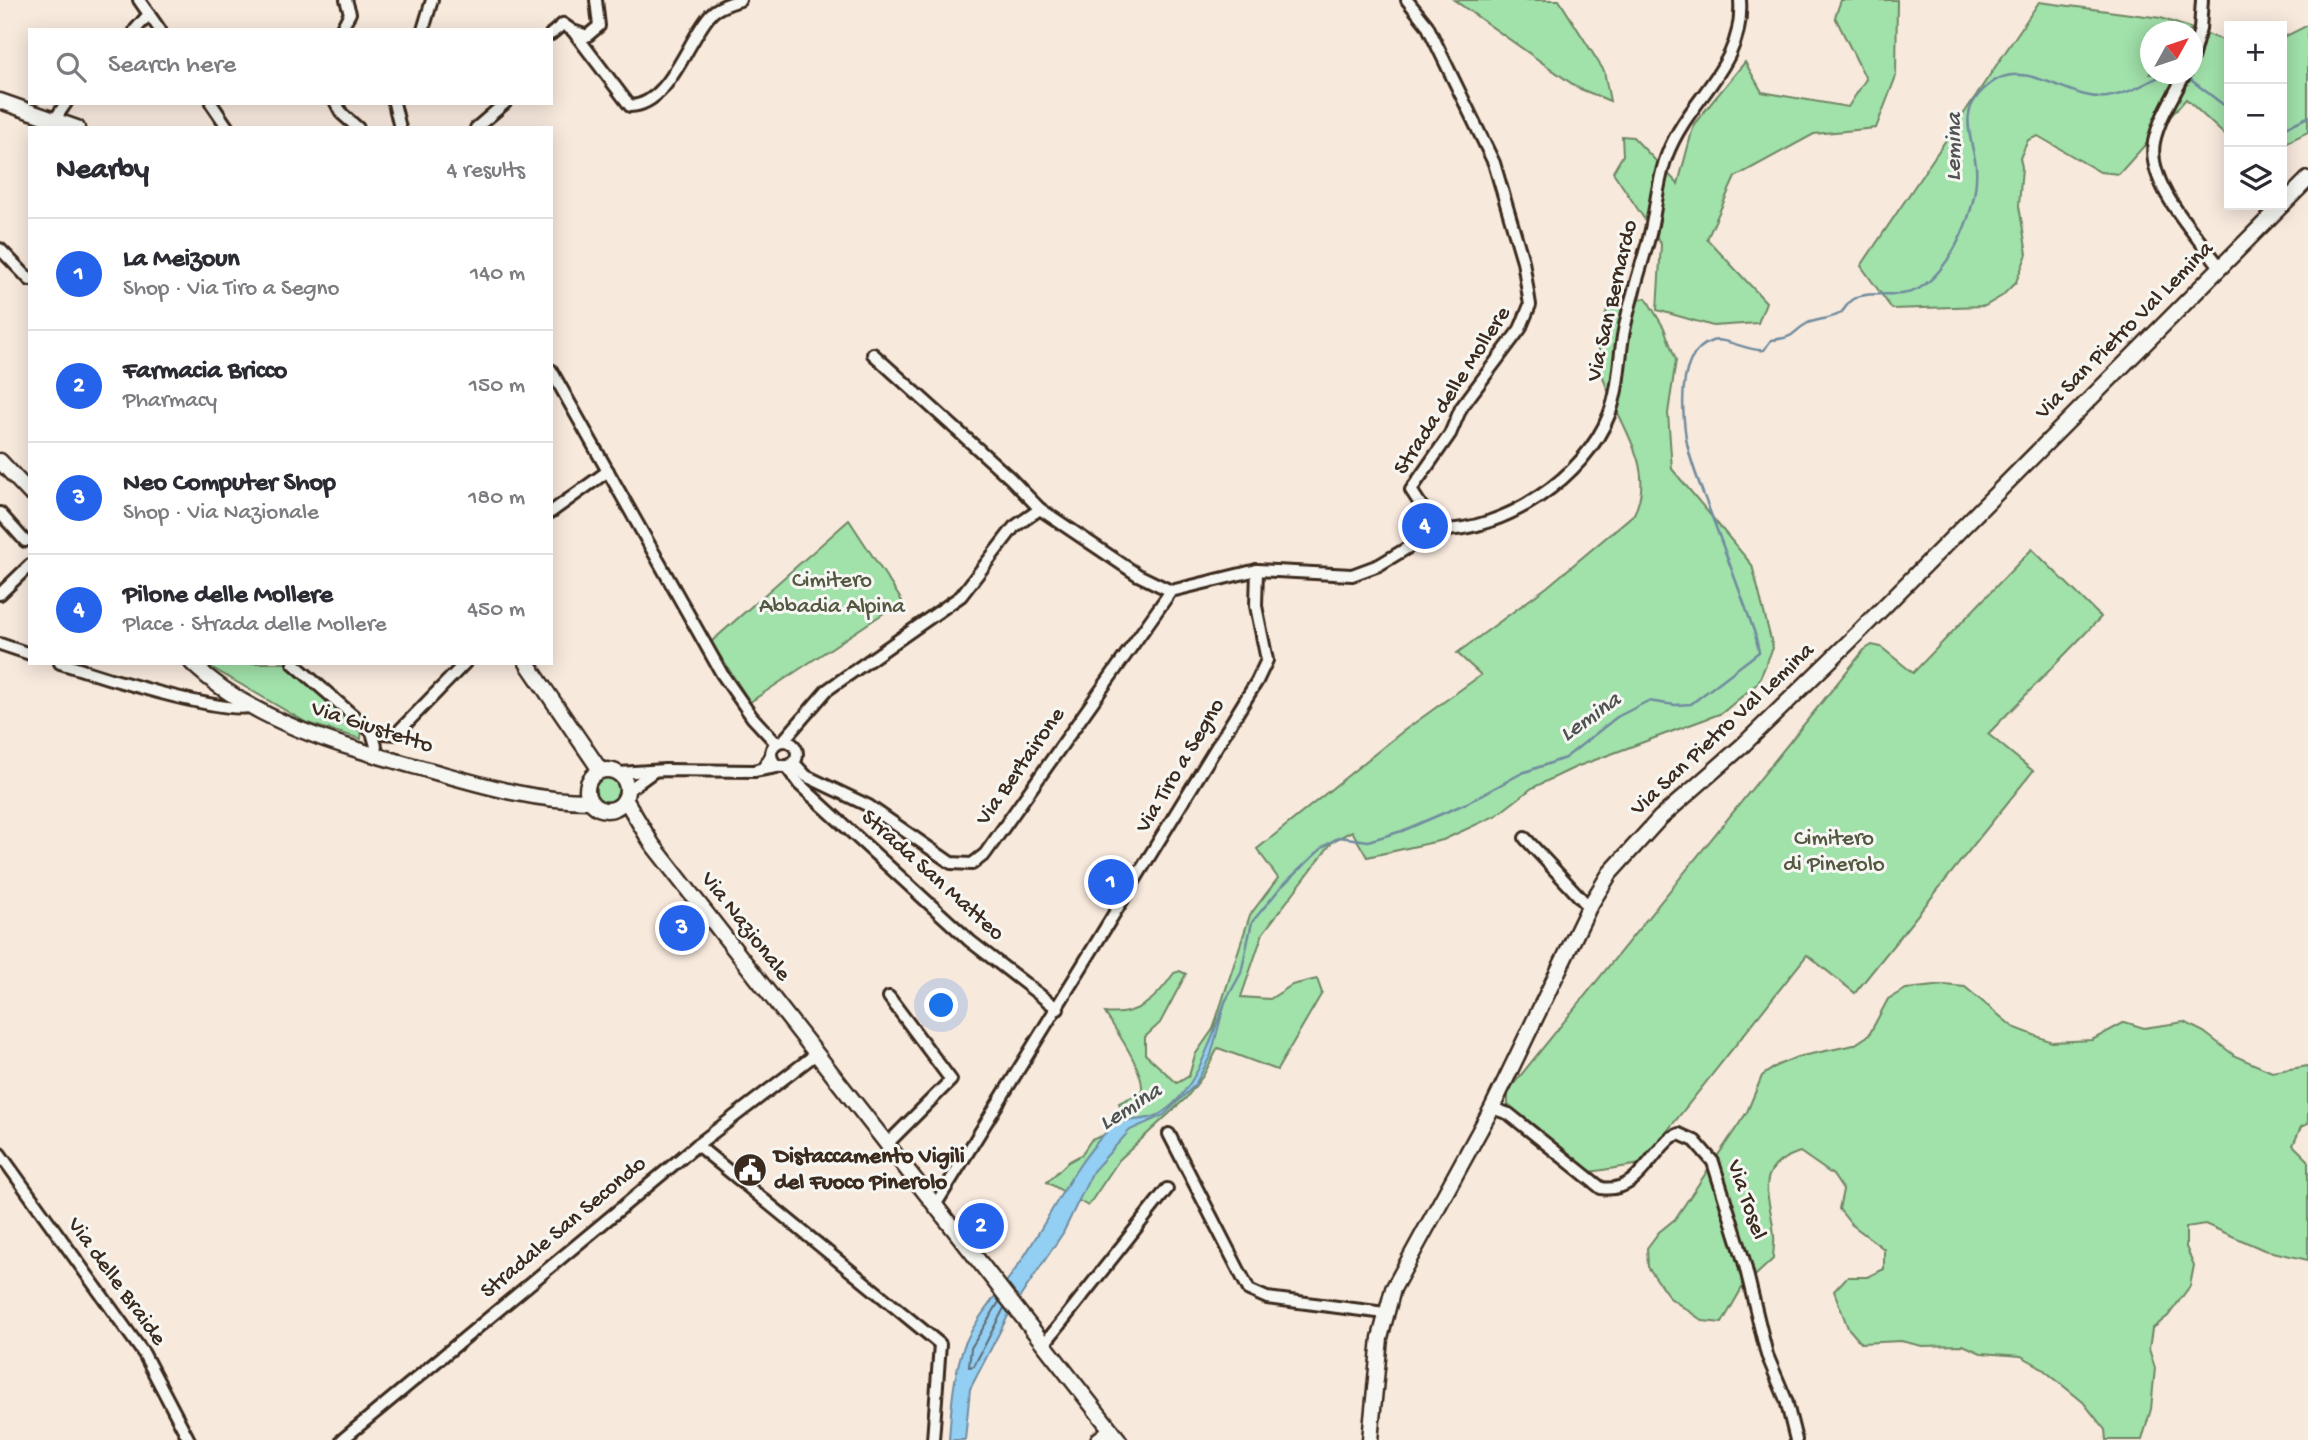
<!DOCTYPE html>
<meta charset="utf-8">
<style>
body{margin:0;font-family:"Gochi Hand",sans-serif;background:#f7f7f7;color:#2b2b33}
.controls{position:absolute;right:21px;top:21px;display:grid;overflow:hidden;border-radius:0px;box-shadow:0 4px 18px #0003}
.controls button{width:63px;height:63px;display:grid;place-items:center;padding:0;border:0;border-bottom:2px solid #e1e1e2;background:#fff;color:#2b2b33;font:35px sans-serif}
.compass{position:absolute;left:2140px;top:21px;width:63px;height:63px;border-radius:50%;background:#fff;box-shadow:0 4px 18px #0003;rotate:50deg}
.you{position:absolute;left:942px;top:1006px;width:24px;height:24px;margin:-18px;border:5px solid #fff;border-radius:50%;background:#1a73e8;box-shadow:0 0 0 10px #1a73e833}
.badge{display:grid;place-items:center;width:46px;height:46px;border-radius:50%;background:#2563eb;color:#fff;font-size:23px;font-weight:700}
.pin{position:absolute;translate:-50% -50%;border:4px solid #fff;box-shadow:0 2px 7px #0006}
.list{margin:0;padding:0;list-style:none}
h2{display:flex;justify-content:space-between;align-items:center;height:91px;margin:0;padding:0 28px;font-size:30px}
h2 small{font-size:23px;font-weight:400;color:#7c7c81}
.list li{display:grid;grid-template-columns:46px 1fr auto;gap:21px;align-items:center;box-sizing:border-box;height:112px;padding:0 28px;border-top:2px solid #e1e1e2}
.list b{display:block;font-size:26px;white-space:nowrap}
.list p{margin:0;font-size:23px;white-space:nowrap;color:#7c7c81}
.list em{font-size:23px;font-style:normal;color:#7c7c81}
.icon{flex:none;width:38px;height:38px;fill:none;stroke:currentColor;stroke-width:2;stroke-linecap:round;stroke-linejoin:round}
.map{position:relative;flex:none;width:2308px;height:1440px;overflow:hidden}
.search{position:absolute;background:#fff;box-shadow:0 4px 18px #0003;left:28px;top:28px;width:525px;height:77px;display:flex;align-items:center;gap:18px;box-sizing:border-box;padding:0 24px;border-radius:0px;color:#7c7c81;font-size:26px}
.panel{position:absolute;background:#fff;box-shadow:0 4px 18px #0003;left:28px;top:126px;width:525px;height:539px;border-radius:0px}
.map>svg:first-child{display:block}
.green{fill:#a1e1aa;stroke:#6e8664;stroke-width:2;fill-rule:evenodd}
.water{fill:#93cef3;stroke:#708c9e;stroke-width:2}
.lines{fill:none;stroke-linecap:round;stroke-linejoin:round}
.shore{stroke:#5e6c73;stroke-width:2}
.stream{stroke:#708c9e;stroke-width:2.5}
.street-casing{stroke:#3b2a1e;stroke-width:16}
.secondary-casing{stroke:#3b2a1e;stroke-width:19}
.street{stroke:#f6f6f2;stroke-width:10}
.secondary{stroke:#f6f6f2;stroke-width:14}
.labels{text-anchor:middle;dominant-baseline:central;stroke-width:6;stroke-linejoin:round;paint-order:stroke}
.street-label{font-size:23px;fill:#3b2a1e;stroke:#f6f6f2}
.park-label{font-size:23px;fill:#545841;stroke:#f6f6f2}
.poi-label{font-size:23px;font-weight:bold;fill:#3b2a1e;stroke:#f6f6f2;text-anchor:start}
.water-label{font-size:24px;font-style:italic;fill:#515353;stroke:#f6f6f2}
</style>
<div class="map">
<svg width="2308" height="1440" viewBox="0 0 2308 1440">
<rect width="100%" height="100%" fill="#f8e9dd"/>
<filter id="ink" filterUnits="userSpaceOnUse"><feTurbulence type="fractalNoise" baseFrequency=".0143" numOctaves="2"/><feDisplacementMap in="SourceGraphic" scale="14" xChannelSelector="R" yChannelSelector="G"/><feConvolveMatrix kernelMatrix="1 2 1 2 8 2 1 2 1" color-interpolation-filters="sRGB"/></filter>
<g filter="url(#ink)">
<g class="green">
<path d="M1454,0h105l45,71 6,30 -32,-13z"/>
<path d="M1841,0h56l-1,76 -20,52 -62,6 -79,43 -28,62 59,63 -8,21 -45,3 -56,-16 4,-66 -48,-72 10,-17 -1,-19 11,1 45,47 16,-60 51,-62 17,30 86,15 18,-28 -31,-62z"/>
<path d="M2039,2l122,16 68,24v97l-43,-40 -67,75 -19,-2 -62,-36 -10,4 -8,18 2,9 -3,39 8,48 -11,28 -14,14 -17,10 -93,3 -31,-43zM2150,32h42v42h-42z"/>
<path d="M2308,25v107l-26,13v-107z"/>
<path d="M1646,298l18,30 12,32 -8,53 4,56 80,96 21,83 -15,35 -36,30 -146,54 -44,21 -35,27 -54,25 -76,17 -15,-26 -19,10 -70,92 -22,64 29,2 22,-14 25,-6 5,14 -45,77 -59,-22 -15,28 -17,22 -67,62 -31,46 -41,-24 21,-20 13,-7 10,-15 24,-9 9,-14 -5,-14 23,-11c3,-21 -25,-60 -37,-79 33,4 52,-15 69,-40l6,-2 6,3 -26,49 -15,14v17l32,29 12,-7 6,-21 18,-26 37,-114 28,-37 -21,-29 145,-117 79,-57 -24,-22 90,-66 87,-73c29,-57 -36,-108 -35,-164 0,-13 6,-29 8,-42z"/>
<path d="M849,520l53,81 -152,101 -39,-60z"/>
<path d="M2032,549l69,68 -113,117 45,37 -178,222 -48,-38 -166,209 -51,8 -82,-67v-14l356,-441 8,-5 9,2 32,26z"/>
<path d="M204,663h81l77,64 -1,12 -54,-16z"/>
<circle cx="607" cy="790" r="14"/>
<path d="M1945,985l20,2 48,40 39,15 40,-2 33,-18 19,6 40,-6 20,10 31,24 37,16 36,-6v58l-7,3 -8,18 15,15v100l-44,-10 -59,-26 -19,3v20l8,18 -4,21 -22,30 -16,13 -3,20 6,19 -4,41 -9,31h-36l-1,-10 -22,-28 -44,-36 -18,-10 -40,-3 -18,-8 -41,1 -21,-5 -40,2 -13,-15 -14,-37 13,-14h20l17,-8v-20l-33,-25 -12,-15 4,-19 -10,-15 -33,-23c-51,17 -28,46 -26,84 1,7 -1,15 -1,23l-31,29 -20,35 -19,-2 -33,-23 -22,-31 -1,-19 12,-16 16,-13 72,-107 15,-36 16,-11 19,-8 57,-12 15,-10 19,-36 18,-10z"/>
</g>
<path class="water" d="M1226,999l-15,56 -16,30 -31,30 -34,15 -37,41 -30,62 -53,79 -40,77 -5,51h-16c2,-30 4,-65 15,-94 12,-29 36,-54 53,-79 31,-45 53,-98 91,-137 13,-14 35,-7 50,-15 39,-22 53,-77 68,-116z"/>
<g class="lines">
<path class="shore" d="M999,1302l-28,46 -2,19 5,-1 30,-58"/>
<g class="stream">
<path d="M2187,77l42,32"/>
<path d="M2282,129l26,-12"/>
<path d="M1225,1002l16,-29 11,-51 30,-36 41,-39 16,-10 29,4 34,-10 65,-28 55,-30 43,-15 52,-41 31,-16 27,4 16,-1 68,-52 -4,-18c-14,-40 -29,-80 -44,-120 -9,-24 -21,-51 -25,-76 -4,-28 -9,-85 26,-97 14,-4 36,11 52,9l7,-10c28,-3 18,-7 37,-17 10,-4 22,-4 31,-9 6,-3 8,-12 14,-15 21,-11 46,2 67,-11 34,-22 59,-83 56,-122 -2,-16 -10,-37 -7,-52 2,-12 12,-23 21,-30 36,-28 78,17 117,13 22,-3 39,-14 58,-23"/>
</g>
<g class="street-casing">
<g id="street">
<path d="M139,0l21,30"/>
<path d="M1407,0l20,25 67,138 29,98 7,44 -10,24 -59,79 -11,26 -39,56 26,40"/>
<path d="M135,30l14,-16"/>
<path d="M341,30l9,-17 -4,-13"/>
<path d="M423,30l9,-30"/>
<path d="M576,32l11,4 12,-10 -3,-26"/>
<path d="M551,34l12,-10 10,7 57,75c40,-1 57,-66 81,-92 6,-7 20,-11 29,-14"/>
<path d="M2192,58l8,-29 2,-29"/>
<path d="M2185,74c-11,21 -26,44 -31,68 -8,43 43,93 66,125"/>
<path d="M211,103l17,25"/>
<path d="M336,103l6,11 16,14"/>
<path d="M394,103l6,25"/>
<path d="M55,119l11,-16"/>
<path d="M476,128l29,-25"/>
<path d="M0,249l30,31"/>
<path d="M873,354l137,124 30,31"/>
<path d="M551,370l171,304 30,43 24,26"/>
<path d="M551,512l57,-41"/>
<path d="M0,513l25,28"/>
<path d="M1437,530c67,2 148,-53 172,-115 10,-25 10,-54 14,-79 6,-34 17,-65 26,-98 7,-27 8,-57 18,-83 22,-58 78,-88 73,-155"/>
<path d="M0,594l30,-29"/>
<path d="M0,644l30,10"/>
<path d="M60,663c30,10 169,54 192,43"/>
<path d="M293,663l79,69 4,14 -2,9"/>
<path d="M372,732l24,2 69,-71"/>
<path d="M783,741l44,-51 134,-94 53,-69 26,-18 98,66 33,16"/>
<circle cx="784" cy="754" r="13"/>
<path d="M771,755l-8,13 -9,3 28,-5"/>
<path d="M793,762l13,14 63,30 82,57 21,1 13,-10 186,-263 86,-21"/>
<path d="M786,766l13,18 171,157 88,68"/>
<path d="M619,773l46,-3 89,1"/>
<path d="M627,791l26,-19"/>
<path d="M1525,838l64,69"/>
<path d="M1492,1108l17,6 92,74c36,6 48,-33 71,-51l7,-3 16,7 18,21 31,99 23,94 19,45 10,40"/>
<path d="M1169,1134l80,156 18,8 118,15"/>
<path d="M887,1144l64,-64 -62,-83"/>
<path d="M697,1145l243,199 -7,96"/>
<path d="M0,1154l144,200 45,86"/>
<path d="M936,1204l321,-523 10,-21 -11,-54 1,-36 95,5 27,-10 58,-35"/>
<path d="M1045,1343l122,-154"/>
<path d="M342,1440l355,-295 119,-91"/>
</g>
</g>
<g class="secondary-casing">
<g id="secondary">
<path d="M0,101l77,27"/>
<path d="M0,461l30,32"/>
<path d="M192,663c63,61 154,84 236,107 54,15 105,31 161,31"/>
<path d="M527,663l73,107"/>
<circle cx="607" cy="790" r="20"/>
<path d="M625,799l27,45 467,596"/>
<path d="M1098,1440l13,-10"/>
<path d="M1370,1440l10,-102 13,-49 99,-181 97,-201 21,-34 50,-55 82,-72 108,-105 458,-462"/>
</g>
</g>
<use href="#street" class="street"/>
<use href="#secondary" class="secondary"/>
</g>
</g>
<defs>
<g id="civic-disc" transform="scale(1.75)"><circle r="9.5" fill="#3b2a1e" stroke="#f6f6f2"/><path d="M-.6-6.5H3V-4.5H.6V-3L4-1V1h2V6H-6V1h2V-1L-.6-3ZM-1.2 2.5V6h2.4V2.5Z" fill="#fff"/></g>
</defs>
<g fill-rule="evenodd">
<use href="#civic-disc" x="750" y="1170"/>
</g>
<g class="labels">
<g class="street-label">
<text transform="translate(1613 301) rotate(-77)">Via San Bernardo</text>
<text transform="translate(2125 331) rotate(-45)">Via San Pietro Val Lemina</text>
<text transform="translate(1453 391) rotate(-57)">Strada delle Mollere</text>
<text transform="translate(372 728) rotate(18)">Via Giustetto</text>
<text transform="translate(1723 730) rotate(-43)">Via San Pietro Val Lemina</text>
<text transform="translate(1181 766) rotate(-59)">Via Tiro a Segno</text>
<text transform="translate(1021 767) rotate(-55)">Via Bertairone</text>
<text transform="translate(932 876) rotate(42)">Strada San Matteo</text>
<text transform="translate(745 927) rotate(52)">Via Nazionale</text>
<text transform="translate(1746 1200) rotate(71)">Via Tosel</text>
<text transform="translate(564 1228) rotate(-40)">Stradale San Secondo</text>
<text transform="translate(116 1282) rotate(54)">Via delle Braide</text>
</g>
<g class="park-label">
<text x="832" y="581">Cimitero<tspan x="832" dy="26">Abbadia Alpina</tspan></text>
<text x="1834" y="839">Cimitero<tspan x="1834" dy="26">di Pinerolo</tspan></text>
</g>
<g class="poi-label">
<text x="774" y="1157">Distaccamento Vigili<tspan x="774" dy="26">del Fuoco Pinerolo</tspan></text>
</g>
<g class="water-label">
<text transform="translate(1955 147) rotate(-89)">Lemina</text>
<text transform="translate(1591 718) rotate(-35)">Lemina</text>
<text transform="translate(1131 1108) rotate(-32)">Lemina</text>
</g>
</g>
</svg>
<div class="controls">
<button>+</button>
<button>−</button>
<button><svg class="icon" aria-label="layers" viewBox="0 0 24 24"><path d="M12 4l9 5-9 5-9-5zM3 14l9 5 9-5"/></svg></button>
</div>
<svg class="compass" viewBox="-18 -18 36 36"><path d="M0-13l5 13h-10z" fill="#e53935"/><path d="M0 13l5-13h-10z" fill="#7c7c81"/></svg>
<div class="you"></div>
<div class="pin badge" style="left:1111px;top:882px">1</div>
<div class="pin badge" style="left:981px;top:1226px">2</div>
<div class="pin badge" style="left:682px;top:928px">3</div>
<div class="pin badge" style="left:1425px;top:526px">4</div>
<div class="search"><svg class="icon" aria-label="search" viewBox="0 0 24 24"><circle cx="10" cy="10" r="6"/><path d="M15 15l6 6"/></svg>Search here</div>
<section class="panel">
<h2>Nearby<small>4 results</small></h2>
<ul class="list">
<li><span class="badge">1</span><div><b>La Meizoun</b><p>Shop · Via Tiro a Segno</p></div><em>140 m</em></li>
<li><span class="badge">2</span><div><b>Farmacia Bricco</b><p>Pharmacy</p></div><em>150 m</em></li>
<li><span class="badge">3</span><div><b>Neo Computer Shop</b><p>Shop · Via Nazionale</p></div><em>180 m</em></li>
<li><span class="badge">4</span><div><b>Pilone delle Mollere</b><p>Place · Strada delle Mollere</p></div><em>450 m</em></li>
</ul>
</section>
</div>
